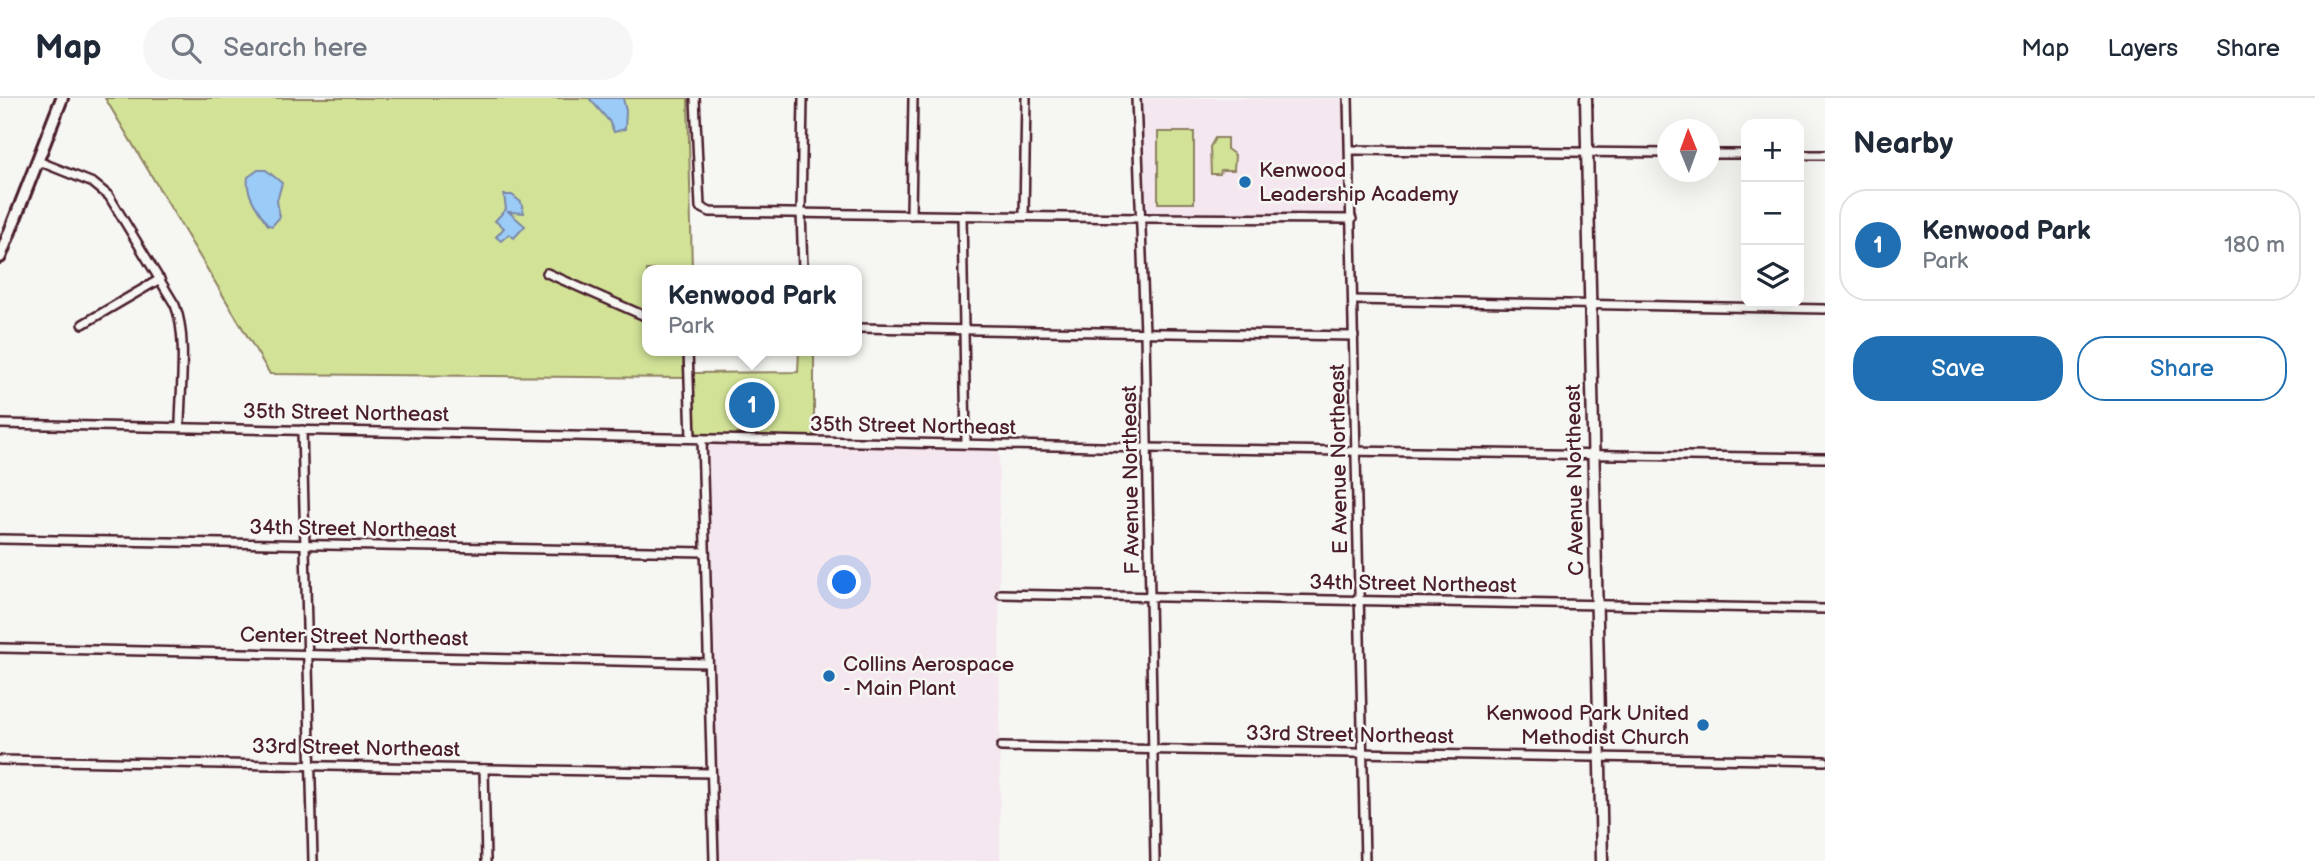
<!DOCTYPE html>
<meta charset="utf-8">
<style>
body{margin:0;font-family:"Balsamiq Sans",sans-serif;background:#f6f6f7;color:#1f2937}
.controls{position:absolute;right:21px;top:21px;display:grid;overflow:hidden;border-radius:14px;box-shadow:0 7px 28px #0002}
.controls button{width:63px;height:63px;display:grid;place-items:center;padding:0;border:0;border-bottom:2px solid #e0e1e3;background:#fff;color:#1f2937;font:35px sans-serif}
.compass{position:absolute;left:1657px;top:21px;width:63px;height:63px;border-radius:50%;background:#fff;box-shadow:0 7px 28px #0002;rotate:359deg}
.you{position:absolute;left:845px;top:485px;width:24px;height:24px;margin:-18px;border:5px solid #fff;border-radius:50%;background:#1a73e8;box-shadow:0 0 0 10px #1a73e833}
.badge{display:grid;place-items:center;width:46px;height:46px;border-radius:50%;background:#1f6fb2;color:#fff;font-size:23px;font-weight:700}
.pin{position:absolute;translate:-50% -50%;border:4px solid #fff;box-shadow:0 2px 7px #0006}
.popup{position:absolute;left:642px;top:167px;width:220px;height:91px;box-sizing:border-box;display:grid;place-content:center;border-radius:14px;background:#fff;filter:drop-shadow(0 2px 5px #0005);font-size:23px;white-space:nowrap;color:#747a83}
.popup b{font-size:26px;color:#1f2937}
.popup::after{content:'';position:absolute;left:50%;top:100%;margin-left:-14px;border:14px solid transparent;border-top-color:#fff}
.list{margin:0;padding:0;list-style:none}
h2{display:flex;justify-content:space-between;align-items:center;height:91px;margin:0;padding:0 28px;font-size:30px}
h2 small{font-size:23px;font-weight:400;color:#747a83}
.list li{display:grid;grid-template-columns:46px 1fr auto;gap:21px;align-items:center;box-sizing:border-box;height:112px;margin:0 14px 14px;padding:0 14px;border:2px solid #e0e1e3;border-radius:28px}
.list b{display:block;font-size:26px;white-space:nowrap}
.list p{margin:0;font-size:23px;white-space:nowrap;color:#747a83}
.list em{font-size:23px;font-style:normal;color:#747a83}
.actions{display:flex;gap:14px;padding:21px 28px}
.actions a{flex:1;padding:16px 0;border:2px solid #1f6fb2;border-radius:28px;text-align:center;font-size:24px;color:#1f6fb2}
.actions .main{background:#1f6fb2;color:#fff}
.icon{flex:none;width:38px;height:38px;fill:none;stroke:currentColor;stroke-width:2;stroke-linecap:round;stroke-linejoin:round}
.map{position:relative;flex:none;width:1825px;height:763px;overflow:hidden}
header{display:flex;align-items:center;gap:42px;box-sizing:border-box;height:98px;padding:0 35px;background:#fff;border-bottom:2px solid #e0e1e3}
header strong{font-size:33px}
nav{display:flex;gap:38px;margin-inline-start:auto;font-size:24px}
.search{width:490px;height:63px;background:#f6f6f7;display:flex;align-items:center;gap:18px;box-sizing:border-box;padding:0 24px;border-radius:38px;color:#747a83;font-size:26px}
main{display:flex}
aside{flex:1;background:#fff}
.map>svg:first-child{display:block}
.built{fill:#f4e7ef}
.green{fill:#d2e397;stroke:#8e8161;stroke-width:2}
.water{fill:#9bcbf7;stroke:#7b86a5;stroke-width:2}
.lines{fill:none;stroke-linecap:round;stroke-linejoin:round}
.minor-casing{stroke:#4a1f2b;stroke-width:12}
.tertiary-casing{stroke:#4a1f2b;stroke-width:15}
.secondary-casing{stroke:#4a1f2b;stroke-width:16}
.minor{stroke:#f6f6f2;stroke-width:7}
.tertiary{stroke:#f6f6f2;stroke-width:10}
.secondary{stroke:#f6f6f2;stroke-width:10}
.poi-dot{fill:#1f6fb2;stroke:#f6f6f2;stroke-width:2.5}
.labels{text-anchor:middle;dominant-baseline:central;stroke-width:5;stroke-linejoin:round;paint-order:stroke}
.poi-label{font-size:21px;fill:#4a1f2b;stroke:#f6f6f2;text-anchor:start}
.street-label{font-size:21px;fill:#4a1f2b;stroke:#f6f6f2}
</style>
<header>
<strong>Map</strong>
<div class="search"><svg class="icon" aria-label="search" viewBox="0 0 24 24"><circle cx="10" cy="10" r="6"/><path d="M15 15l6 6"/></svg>Search here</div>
<nav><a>Map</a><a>Layers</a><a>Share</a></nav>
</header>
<main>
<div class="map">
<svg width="1825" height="763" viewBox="0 0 1825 763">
<rect width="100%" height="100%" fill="#f6f6f2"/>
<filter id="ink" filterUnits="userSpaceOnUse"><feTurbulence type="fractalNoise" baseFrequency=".0143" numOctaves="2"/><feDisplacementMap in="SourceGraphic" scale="14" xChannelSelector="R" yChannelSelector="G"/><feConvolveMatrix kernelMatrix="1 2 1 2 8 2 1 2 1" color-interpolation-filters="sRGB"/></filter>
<g filter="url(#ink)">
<g class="built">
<path d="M1136,0h212l1,116 -207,4z"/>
<path d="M702,341l297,6 1,416h-286z"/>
</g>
<g class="green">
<path d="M105,0h583l4,172h-45v81h41l2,22h5l103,-1 1,-21h15v90l-123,-3 -2,-60 -419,-4z"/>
<rect x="1158" y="34" width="36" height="71"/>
<path d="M1215,40h12v11l8,6 -1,15h-13l-1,4h-9l-1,-27z"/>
</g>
<g class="water">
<path d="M589,0h34l3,13 -1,18 -11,3 -5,-11z"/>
<path d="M258,72h8l16,13 -5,18 3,16 -8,9 -4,-1c-9,-14 -23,-30 -20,-48z"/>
<path d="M504,97h8l9,7 3,11 -15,-1 16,14 -11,12 -5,-4 -8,7 -5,-4 8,-9 -9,-7 11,-12z"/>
</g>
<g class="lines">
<g class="minor-casing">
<g id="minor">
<path d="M695,0l5,109 10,5 432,6 210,1"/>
<path d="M803,0l-2,114 2,58"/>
<path d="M1136,0l9,235 10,528"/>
<path d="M1348,0l17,763"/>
<path d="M1350,52l318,3"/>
<path d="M1710,56h36"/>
<path d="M1799,57h26"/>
<path d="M38,63l55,22 16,13 66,109c13,32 5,87 5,122"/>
<path d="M911,117l2,-117"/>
<path d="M962,117l4,229"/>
<path d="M1024,118l2,-118"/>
<path d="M547,175l100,44"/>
<path d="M1353,202l472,9"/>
<path d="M83,226l77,-45"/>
<path d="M857,230l497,8"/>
<path d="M688,253l3,87"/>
<path d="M0,326l1147,24 678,10"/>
<path d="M302,332l11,431"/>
<path d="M702,341l12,422"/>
<path d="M0,441l705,13"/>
<path d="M1001,496l824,15"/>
<path d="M0,550l708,15"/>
<path d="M1001,649l824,14"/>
<path d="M0,662l711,13"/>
<path d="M484,671l2,92"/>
</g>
</g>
<g class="tertiary-casing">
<path id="tertiary" d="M1586,0l16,763"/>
</g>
<g class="secondary-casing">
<path id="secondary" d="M0,159l62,-159"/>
</g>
<use href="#minor" class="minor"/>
<use href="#tertiary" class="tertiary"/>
<use href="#secondary" class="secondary"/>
</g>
</g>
<g class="poi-dot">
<circle cx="1245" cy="84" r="7"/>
<circle cx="829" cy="578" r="7"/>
<circle cx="1703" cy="627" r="7"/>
</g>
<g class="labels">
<g class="poi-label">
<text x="1259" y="72">Kenwood<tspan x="1259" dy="24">Leadership Academy</tspan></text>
<text x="843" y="566">Collins Aerospace<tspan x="843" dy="24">- Main Plant</tspan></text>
<text x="1689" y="615" text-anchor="end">Kenwood Park United<tspan x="1689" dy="24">Methodist Church</tspan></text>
</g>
<g class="street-label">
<text transform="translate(346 315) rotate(1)">35th Street Northeast</text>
<text transform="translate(913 328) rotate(1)">35th Street Northeast</text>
<text transform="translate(1339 361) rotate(-91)">E Avenue Northeast</text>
<text transform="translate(1131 382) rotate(-91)">F Avenue Northeast</text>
<text transform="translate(1575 382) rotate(-91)">C Avenue Northeast</text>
<text transform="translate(353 431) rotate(1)">34th Street Northeast</text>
<text transform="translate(1413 486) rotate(1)">34th Street Northeast</text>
<text transform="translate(354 539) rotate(1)">Center Street Northeast</text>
<text transform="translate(1350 637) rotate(1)">33rd Street Northeast</text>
<text transform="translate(356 650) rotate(1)">33rd Street Northeast</text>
</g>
</g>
</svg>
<div class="controls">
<button>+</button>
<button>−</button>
<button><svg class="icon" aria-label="layers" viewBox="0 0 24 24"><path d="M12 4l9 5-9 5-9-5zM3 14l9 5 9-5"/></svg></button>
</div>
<svg class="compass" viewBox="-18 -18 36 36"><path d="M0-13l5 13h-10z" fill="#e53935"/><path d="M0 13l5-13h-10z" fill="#747a83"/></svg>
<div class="you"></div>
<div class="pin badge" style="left:752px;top:307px">1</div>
<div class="popup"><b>Kenwood Park</b>Park</div>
</div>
<aside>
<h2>Nearby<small></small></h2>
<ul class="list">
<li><span class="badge">1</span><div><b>Kenwood Park</b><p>Park</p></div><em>180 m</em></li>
</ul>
<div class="actions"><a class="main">Save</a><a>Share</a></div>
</aside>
</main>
